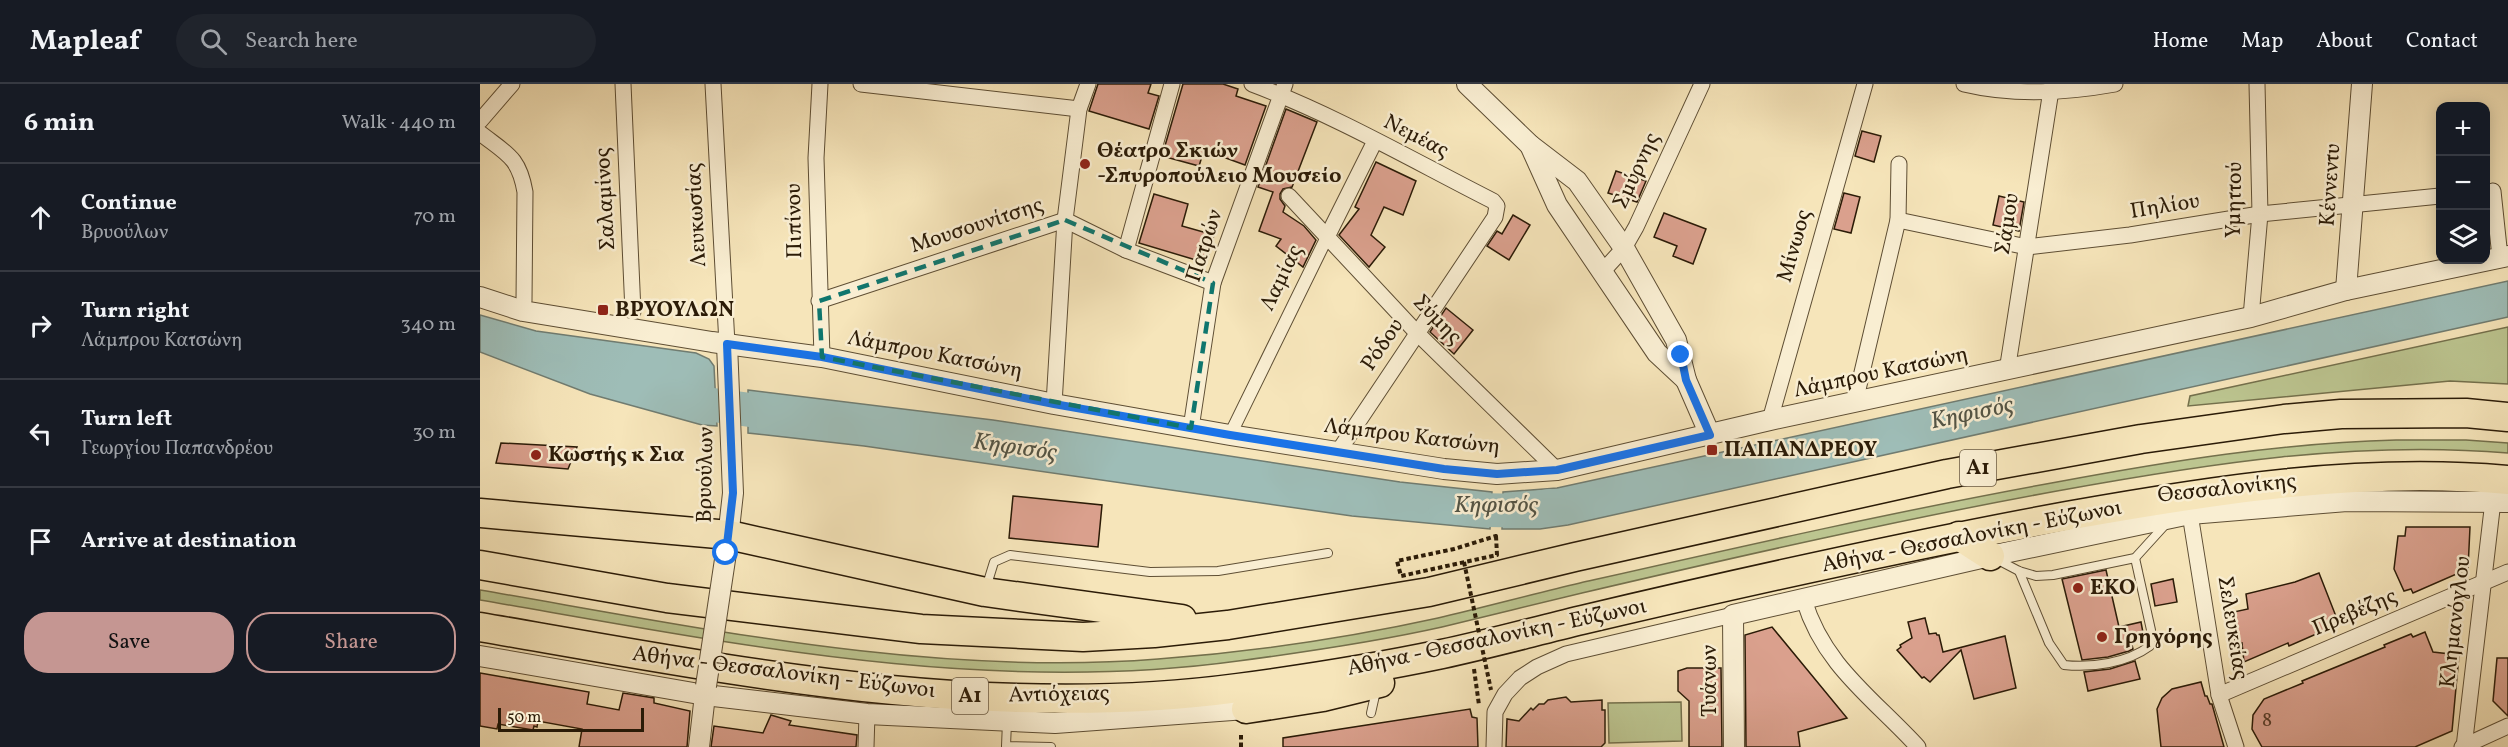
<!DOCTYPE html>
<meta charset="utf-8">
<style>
body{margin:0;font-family:Vollkorn,serif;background:#20242c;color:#f1f3f6}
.controls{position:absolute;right:18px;top:18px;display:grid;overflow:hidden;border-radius:12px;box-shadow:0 3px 15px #0003}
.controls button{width:54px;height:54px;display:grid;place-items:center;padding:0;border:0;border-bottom:2px solid #363941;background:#171b24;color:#f1f3f6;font:30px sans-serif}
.scale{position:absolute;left:18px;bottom:15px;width:146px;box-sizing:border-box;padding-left:6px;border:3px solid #2b1b07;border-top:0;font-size:16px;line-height:21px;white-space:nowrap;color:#2b1b07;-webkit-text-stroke:4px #f9eed2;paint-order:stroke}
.stop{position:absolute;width:18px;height:18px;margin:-14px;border:4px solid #1a73e8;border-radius:50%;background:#fff}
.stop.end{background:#1a73e8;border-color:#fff;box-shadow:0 2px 6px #0008}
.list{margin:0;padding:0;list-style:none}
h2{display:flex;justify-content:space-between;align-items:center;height:78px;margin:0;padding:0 24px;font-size:26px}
h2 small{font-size:20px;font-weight:400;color:#9ea1a6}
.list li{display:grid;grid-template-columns:39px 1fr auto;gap:18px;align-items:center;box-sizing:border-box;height:108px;padding:0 24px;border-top:2px solid #363941}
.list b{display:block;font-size:22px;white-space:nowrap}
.list p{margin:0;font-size:20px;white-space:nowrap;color:#9ea1a6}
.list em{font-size:20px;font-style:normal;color:#9ea1a6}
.actions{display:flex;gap:12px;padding:18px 24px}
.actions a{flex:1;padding:14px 0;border:2px solid #c59692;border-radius:24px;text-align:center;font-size:21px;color:#c59692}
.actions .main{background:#c59692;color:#111}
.icon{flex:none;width:33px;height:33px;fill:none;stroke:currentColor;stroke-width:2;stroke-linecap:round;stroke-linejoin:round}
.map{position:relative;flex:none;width:2028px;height:663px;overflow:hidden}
header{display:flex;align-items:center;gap:36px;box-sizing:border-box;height:84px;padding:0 30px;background:#171b24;border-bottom:2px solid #363941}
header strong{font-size:28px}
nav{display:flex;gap:33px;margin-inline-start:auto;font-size:21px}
.search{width:420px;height:54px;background:#20242c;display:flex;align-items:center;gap:15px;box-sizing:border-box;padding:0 21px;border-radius:33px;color:#9ea1a6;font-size:22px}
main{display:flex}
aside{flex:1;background:#171b24}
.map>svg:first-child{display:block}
.green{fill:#bcc590;stroke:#74704c;stroke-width:1.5}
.water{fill:#9ebdb7;stroke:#707c71;stroke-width:1.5}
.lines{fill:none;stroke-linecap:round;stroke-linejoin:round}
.river{stroke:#9ebdb7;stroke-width:34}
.building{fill:#daa08d;stroke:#2b1b07;stroke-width:1.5}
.service-casing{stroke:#5e4e34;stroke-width:10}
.pedestrian-casing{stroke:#5e4e34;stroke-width:14}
.minor-casing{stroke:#5e4e34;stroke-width:17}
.tertiary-casing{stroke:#5e4e34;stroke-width:22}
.motorway-casing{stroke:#2b1b07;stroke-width:31}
.path{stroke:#2b1b07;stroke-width:4;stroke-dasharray:4.5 3;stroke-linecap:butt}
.service{stroke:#f9eed2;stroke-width:8}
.pedestrian{stroke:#f9eed2;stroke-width:12}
.minor{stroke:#f9eed2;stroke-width:15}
.tertiary{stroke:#f9eed2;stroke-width:20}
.motorway{stroke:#f6e5ba;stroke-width:28}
.tertiary-bridge-casing{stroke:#5e4e34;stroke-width:22;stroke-linecap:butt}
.path-bridge{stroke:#2b1b07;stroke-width:4;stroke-dasharray:4.5 3;stroke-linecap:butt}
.tertiary-bridge{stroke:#f9eed2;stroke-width:20}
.route{stroke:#1a73e8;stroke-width:8}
.marked{fill:none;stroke:#0f766e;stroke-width:4.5;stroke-dasharray:12 8;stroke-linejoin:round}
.poi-dot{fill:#8f2418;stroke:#f9eed2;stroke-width:2}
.labels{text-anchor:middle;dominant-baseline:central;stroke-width:5;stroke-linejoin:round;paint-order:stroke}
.number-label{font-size:20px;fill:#573c28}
.shield{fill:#f9eed2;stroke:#695a44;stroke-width:1.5}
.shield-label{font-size:21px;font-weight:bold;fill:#2b1b07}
.street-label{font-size:22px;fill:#2b1b07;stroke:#f9eed2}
.poi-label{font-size:22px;font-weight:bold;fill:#2b1b07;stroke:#f9eed2;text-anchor:start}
.water-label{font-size:24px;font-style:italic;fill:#535445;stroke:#f9eed2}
</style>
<header>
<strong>Mapleaf</strong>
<div class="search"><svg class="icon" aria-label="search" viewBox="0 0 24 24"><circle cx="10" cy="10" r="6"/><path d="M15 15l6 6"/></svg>Search here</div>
<nav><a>Home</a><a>Map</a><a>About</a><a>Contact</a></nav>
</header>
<main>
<aside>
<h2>6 min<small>Walk · 440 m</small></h2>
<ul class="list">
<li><svg class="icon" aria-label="ahead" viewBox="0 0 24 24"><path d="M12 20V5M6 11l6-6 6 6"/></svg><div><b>Continue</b><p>Βρυούλων</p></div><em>70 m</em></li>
<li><svg class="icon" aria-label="right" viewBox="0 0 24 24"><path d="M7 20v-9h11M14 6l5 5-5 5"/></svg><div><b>Turn right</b><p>Λάμπρου Κατσώνη</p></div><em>340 m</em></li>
<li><svg class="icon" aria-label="left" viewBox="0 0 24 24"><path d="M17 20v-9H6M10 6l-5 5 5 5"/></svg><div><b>Turn left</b><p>Γεωργίου Παπανδρέου</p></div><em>30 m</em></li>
<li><svg class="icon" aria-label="arrive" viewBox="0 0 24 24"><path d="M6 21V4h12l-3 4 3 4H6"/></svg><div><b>Arrive at destination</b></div></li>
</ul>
<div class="actions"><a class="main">Save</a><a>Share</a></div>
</aside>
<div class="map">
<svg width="2028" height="663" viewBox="0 0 2028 663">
<rect width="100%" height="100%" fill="#f6e5ba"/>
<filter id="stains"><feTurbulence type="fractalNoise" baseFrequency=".00333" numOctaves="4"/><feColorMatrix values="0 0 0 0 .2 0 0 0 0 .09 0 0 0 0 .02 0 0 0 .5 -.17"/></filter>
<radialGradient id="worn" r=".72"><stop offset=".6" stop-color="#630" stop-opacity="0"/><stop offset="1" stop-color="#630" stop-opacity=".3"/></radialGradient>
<g class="green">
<path d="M2028,243v57l-58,-3 -262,25 2,-10z"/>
<path d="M1916,356h70l42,3v10c-152,-13 -302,11 -451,38 -159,29 -317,65 -475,102 -47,11 -93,23 -140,34 -67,15 -136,25 -204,34 -254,35 -508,-18 -758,-61v-10c222,38 451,87 678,69 93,-7 189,-21 280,-41 47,-11 95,-24 142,-35 159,-36 317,-72 477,-101 113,-21 224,-39 339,-42z"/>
<path d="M1201,618l1,39 -73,2 -1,-40z"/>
</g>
<g class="water">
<path d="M2028,197v36l-940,208 -28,4h-38l1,-37 54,-4z"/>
<path d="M0,231l56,16 160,22 13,6 5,7 3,60 -15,-1 -112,-31 -110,-42z"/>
<path d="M268,306l245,30 407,62 92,10 -2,37 -138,-13 -488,-70 -116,-13z"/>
</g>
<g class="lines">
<g class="river">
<path d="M190,312l21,6 104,14"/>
<path d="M965,422c35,5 70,7 105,0"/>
</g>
</g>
<g class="building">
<path d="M618,0h53l-3,9 11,3 -10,33 -60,-18z"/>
<path d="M703,0h40l15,5 -2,7 30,10 -21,59 -41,-15 -5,16 -37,-10z"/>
<path d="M806,25l31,13 -25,65 -9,2 -3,5v5l5,7 -2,6 21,14 12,14 -13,27 -27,-21 5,-7 -22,-8 14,-39 -15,-5z"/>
<path d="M1382,47l19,5 -7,26 -19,-6z"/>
<path d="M896,78l40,19 -13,34 -19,-8 -13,28 14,12 -16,20 -30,-32 20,-26 -4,-2z"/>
<path d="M1136,87l30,10 -9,21 -29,-9z"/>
<path d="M1364,109l16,4 -9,36 -17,-4z"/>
<path d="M674,110l34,10 -6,22 32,9 -8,28 -67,-20z"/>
<path d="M1519,112l25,6 -5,29 -26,-6z"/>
<path d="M1184,129l42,16 -13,35 -20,-8 4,-10 -23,-9z"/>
<path d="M1033,131l17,10 -21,35 -22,-14 10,-15 5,3z"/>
<path d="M966,224l27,22 -19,24 -24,-22z"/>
<path d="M21,359l76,4 -9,22 -72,-6z"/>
<path d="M533,412l89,9 -4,42 -89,-9z"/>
<path d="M1926,443h64l-2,42 -55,24 -2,-4 -7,2 -10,-22 4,-33h7z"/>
<path d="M1626,486l13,57 22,-5 3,16 -13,3 2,8 -4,2 -21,6 -26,3 -20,-81z"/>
<path d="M1839,489l20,51 -50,22 -1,-3 -44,19 -2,-19 -6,2 -7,-32 19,-4 -2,-15 49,-12z"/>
<path d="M1693,495l4,23 -22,4 -4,-22z"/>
<path d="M1445,534l4,16 7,-1 1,2h2l4,17 62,-16 11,52 -42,11 -13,-49 -31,32 -6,-5 -2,1 -25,-28 4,-3 -1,-2 12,-7 -4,-16z"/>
<path d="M1292,543l75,91 -49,14 2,15h-54l-1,-112z"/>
<path d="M1945,548l8,20 26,3 -7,76 -37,16h-153l-10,-18 1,-14 11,-16 39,-16 -1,-2 83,-34 -1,-2 27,-11 2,3z"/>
<path d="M2017,574h11v58l-15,-15z"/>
<path d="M1655,577l5,18 -52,12 -4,-19 26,-3z"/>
<path d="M1207,584h34l1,79h-33v-46l-11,-10v-20z"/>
<path d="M0,589l109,19 -2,12 32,6 4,-17 31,5v5l36,8 -3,36h-108l3,-18 -44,-8 -1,6 -3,-1 -1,4 -35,-6 -1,5 -17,-3z"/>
<path d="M1721,598l4,14h2l3,8h2l12,43h-63l-4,-38 5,-11 10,-9z"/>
<path d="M1086,613l5,5 31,-2v10h3v33l-4,4h-95l1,-28 12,2 12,-13 2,2 6,-6h5l4,-4z"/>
<path d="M990,625l2,8 5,1 1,29h-195v-9z"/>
<path d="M291,631l20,6 -2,4 68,10 -1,12h-145l3,-21 49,7z"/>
</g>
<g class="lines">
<g class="service-casing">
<g id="service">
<path d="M1516,475l23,12 17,5 17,-1 82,-17 30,-33"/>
<path d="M1539,487l30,72 15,22c28,3 63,-2 86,-19l1,-16 -16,-72"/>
<path d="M506,504l8,-26 16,-7 140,17 68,-1 110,-18"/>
<path d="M891,629l5,-22"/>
<path d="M527,638l-1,24 45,1"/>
</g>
</g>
<g class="pedestrian-casing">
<path id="pedestrian" d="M750,351l97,-198"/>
</g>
<g class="minor-casing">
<g id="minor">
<path d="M143,0l10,228"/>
<path d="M233,0l14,260"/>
<path d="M340,0l-4,74 6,199"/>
<path d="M381,0l218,25"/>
<path d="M772,0c83,31 162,77 241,117l4,5 -2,11 -157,235"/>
<path d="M1484,0c50,12 101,9 151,0"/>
<path d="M0,37l32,-37"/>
<path d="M0,49c27,21 39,24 45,59l-1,109"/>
<path d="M2013,107l7,66"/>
<path d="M809,112l128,137 140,137"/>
<path d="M1418,136l129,27 103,-12 130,-21 180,-18"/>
<path d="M847,153l48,-96"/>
<path d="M646,166l46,-166"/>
<path d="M1123,187l21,-23 12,-21 66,-143"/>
<path d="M339,217l246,-81 61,30 87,33"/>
<path d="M1771,233l9,-103 -3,-130"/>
<path d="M1527,287l45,-287"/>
<path d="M1375,318l43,-182 1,-56"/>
<path d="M574,320l11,-184 14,-111 9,-25"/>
<path d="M1290,336l95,-336"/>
<path d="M711,344l22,-145 72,-199"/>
<path d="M1710,430l29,181 17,52"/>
<path d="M1324,516c20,66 69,98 114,147"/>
<path d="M1739,611l289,-123"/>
<path d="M386,663l1,-33"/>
<path d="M1014,663l1,-35 10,-18 15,-16 17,-11 29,-13 167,-39"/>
<path d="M1982,663l46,-21"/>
<path d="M1984,663l29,-246"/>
</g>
</g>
<g class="tertiary-casing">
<g id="tertiary">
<path d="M987,0l63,61 47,36 47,67 52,92 10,40 24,55"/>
<path d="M1050,61l27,60 100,148 29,27"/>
<path d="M1866,206l16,-206"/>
<path d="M0,213l43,14 189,31 110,15 232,47 176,31 214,34 53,5 60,-4 213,-50 481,-103 95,-27 162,-34"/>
<path d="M247,260l6,149 -6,54"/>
<path d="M0,572l225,39 162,19 188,9 191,-14"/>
<path d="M219,663l7,-61"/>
<path d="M1254,663l-1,-132 257,-59 200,-42 157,-13 161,1"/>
</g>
</g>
<g class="motorway-casing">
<g id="motorway">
<path d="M0,429l249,22 256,57 197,27"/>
<path d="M1479,452l31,20"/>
<path d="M0,481l187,33 254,31 162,8 71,-4 74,-8 201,-33 146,-35 372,-83 194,-35 143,-20 57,-5 125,-1 42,4"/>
<path d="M0,543c250,43 504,95 758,61 68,-9 137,-20 204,-34 47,-10 94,-23 140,-34 161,-38 323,-74 485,-104 146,-26 292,-49 441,-36"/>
<path d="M766,625l77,-12 57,-14"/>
</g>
</g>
<g class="path">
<path d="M1016,452l1,19 -96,21 -4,-15 57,-12z"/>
<path d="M994,585l5,36"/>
<path d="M761,663v-13"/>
</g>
<use href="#service" class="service"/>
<use href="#pedestrian" class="pedestrian"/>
<use href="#minor" class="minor"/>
<use href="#tertiary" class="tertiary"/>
<use href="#motorway" class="motorway"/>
<g class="tertiary-bridge-casing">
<path id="tertiary-bridge" d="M226,602l20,-133"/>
</g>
<path class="path-bridge" d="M984,478l27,128"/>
<use href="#tertiary-bridge" class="tertiary-bridge"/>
</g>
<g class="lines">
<path class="route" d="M246,469l7,-60 -6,-149 95,13 232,47 176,31 214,34 53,5 60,-4 153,-35 -24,-55 -5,-25"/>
</g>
<path class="marked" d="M585,136l148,63 -22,145 -369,-71 -3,-56z"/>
<g class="poi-dot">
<circle cx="605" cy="80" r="6"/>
<rect x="117" y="220" width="12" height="12" rx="3"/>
<rect x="1226" y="360" width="12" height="12" rx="3"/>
<circle cx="56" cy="371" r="6"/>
<circle cx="1598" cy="504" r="6"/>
<circle cx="1622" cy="553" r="6"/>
</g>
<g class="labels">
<g class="number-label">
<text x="1787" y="637">8</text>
</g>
<g class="shield">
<rect x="1480" y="366" width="36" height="36" rx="4.5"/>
<rect x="472" y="594" width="36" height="36" rx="4.5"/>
</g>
<g class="shield-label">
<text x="1498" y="384">Α1</text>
<text x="490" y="612">Α1</text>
</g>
<g class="street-label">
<text transform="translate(936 53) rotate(27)">Νεμέας</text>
<text transform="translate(1157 87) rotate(-65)">Σμύρνης</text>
<text transform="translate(1851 101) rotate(-86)">Κέννεντυ</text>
<text transform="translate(126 115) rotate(-93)">Σαλαμίνος</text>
<text transform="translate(1755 116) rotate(-89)">Υμηττού</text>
<text transform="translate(1685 123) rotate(-9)">Πηλίου</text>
<text transform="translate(217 131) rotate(-93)">Λευκωσίας</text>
<text transform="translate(315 137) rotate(-91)">Πιπίνου</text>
<text transform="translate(1528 140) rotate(-81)">Σάμου</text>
<text transform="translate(497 142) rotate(-18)">Μουσουνίτσης</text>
<text transform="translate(725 162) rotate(-72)">Πατρών</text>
<text transform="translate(1315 162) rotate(-74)">Μίνωος</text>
<text transform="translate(802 194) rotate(-64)">Λαμίας</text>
<text transform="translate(957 236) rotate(46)">Σύμης</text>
<text transform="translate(903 261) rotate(-56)">Ρόδου</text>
<text transform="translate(455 271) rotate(11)">Λάμπρου Κατσώνη</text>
<text transform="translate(1401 289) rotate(-12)">Λάμπρου Κατσώνη</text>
<text transform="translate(932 353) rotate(7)">Λάμπρου Κατσώνη</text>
<text transform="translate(226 391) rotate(-89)">Βρυούλων</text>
<text transform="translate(1747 405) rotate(-6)">Θεσσαλονίκης</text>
<text transform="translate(1492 453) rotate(-11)">Αθήνα - Θεσσαλονίκη - Εύζωνοι</text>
<text transform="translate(1875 529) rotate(-23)">Πρεβέζης</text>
<text transform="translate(1976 538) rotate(-83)">Κλημανόγλου</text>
<text transform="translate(1752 544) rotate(81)">Σελευκείας</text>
<text transform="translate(1017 554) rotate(-12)">Αθήνα - Θεσσαλονίκη - Εύζωνοι</text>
<text transform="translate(304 589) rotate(7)">Αθήνα - Θεσσαλονίκη - Εύζωνοι</text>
<text transform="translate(1230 597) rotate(-90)">Τυάνων</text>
<text transform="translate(579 611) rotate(-1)">Αντιόχειας</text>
</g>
<g class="poi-label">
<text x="617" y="67">Θέατρο Σκιών<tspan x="617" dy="25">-Σπυροπούλειο Μουσείο</tspan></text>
<text x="135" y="226">ΒΡΥΟΥΛΩΝ</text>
<text x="1244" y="366">ΠΑΠΑΝΔΡΕΟΥ</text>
<text x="68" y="371">Κωστής κ Σια</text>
<text x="1610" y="504">EKO</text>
<text x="1634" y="553">Γρηγόρης</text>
</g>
<g class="water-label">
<text transform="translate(1492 330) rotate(-12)">Κηφισός</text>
<text transform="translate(535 364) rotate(8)">Κηφισός</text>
<text x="1016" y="422">Κηφισός</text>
</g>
</g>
<rect width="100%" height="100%" filter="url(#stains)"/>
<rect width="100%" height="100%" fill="url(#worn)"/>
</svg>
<div class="controls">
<button>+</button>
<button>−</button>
<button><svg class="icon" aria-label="layers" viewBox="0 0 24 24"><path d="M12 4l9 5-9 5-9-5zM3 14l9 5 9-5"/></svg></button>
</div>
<div class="scale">50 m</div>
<div class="stop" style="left:246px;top:469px"></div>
<div class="stop end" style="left:1201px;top:271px"></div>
</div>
</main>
